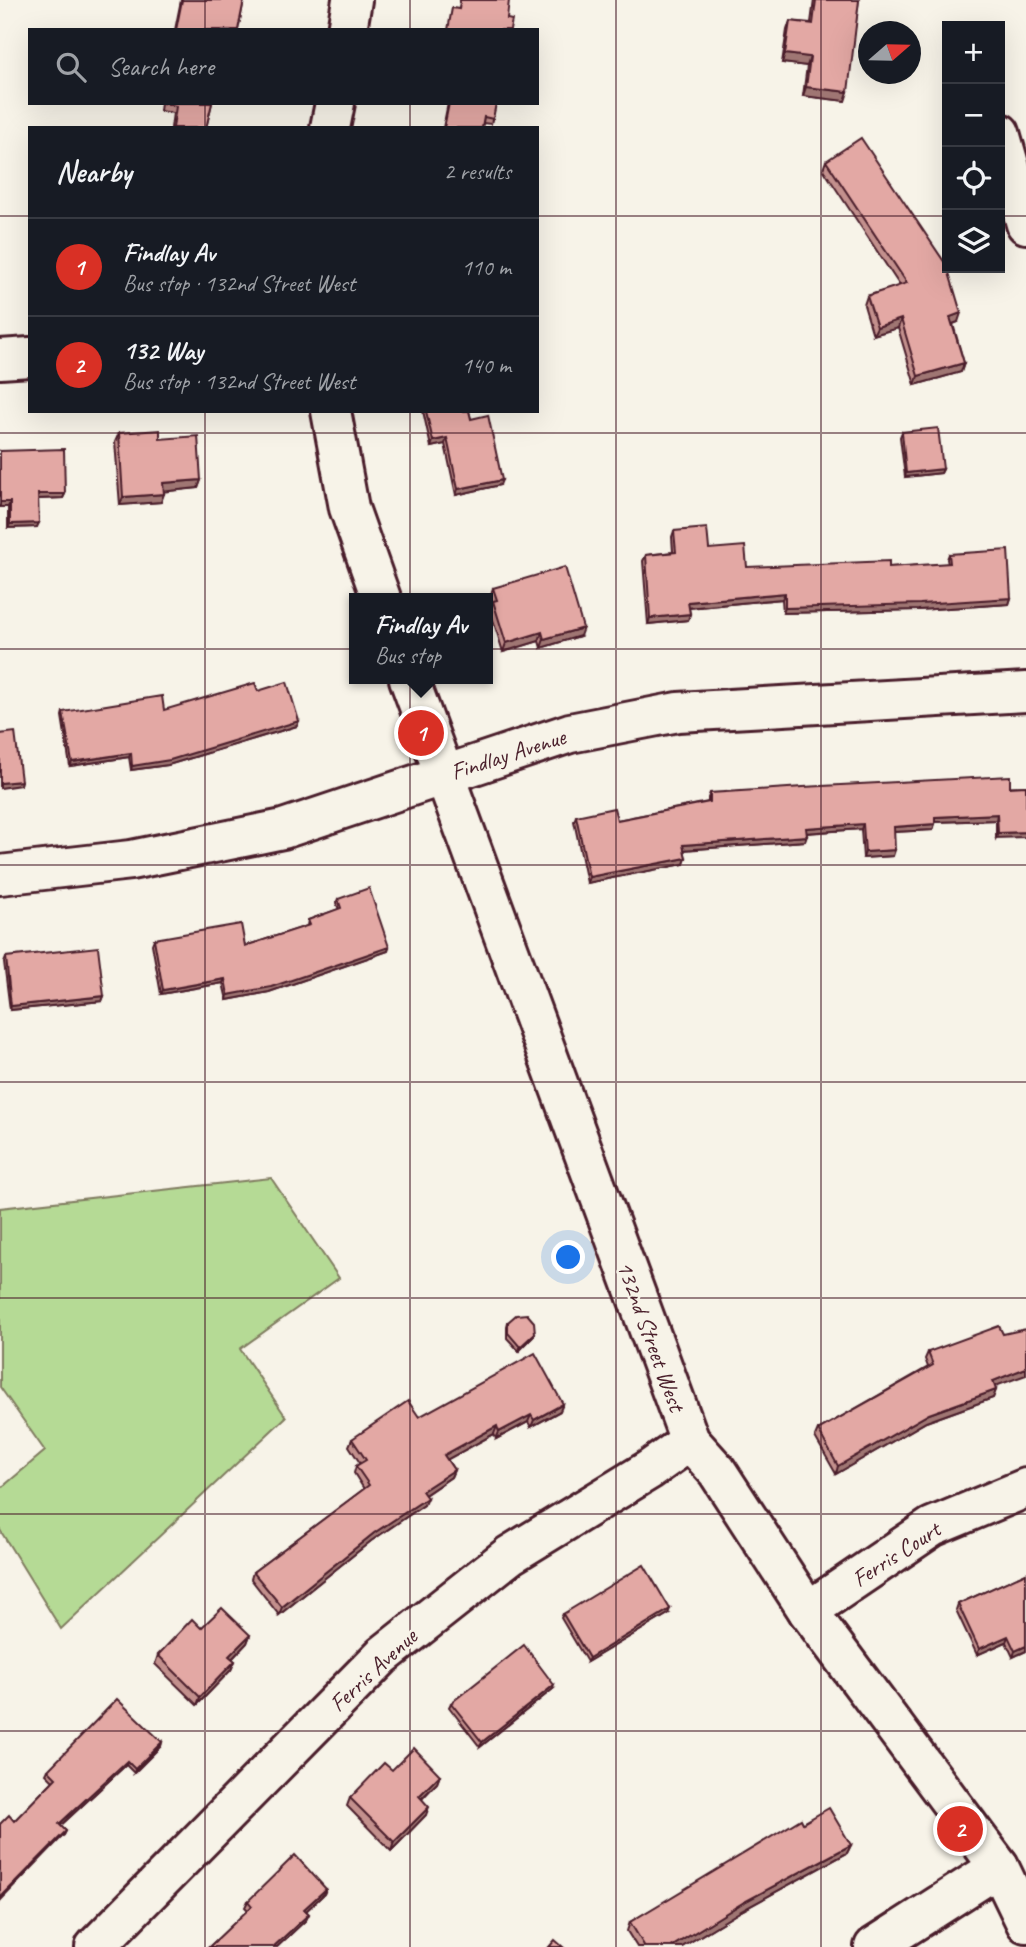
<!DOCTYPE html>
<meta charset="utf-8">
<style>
body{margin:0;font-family:Caveat,sans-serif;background:#242831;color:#f1f3f6}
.controls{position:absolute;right:21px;top:21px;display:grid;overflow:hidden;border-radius:0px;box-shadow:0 7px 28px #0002}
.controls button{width:63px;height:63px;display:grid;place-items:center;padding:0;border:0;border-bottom:2px solid #363941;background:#171b24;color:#f1f3f6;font:35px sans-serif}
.compass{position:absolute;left:858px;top:21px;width:63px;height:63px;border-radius:50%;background:#171b24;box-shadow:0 7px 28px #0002;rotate:70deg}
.you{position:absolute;left:569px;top:1258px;width:24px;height:24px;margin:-18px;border:5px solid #fff;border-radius:50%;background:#1a73e8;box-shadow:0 0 0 10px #1a73e833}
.badge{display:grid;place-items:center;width:46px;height:46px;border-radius:50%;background:#d93025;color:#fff;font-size:23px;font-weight:700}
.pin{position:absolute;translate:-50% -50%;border:4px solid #fff;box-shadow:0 2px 7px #0006}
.popup{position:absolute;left:349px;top:593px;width:144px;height:91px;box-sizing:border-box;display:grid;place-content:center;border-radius:0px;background:#171b24;filter:drop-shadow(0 2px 5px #0005);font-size:23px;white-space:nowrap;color:#9ea1a6}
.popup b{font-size:26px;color:#f1f3f6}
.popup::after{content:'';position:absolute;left:50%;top:100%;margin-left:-14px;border:14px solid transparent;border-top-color:#171b24}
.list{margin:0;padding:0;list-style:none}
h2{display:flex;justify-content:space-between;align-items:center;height:91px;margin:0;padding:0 28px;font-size:30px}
h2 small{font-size:23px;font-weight:400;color:#9ea1a6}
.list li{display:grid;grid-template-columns:46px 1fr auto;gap:21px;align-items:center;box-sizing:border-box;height:98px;padding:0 28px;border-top:2px solid #363941}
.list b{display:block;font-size:26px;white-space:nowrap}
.list p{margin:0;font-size:23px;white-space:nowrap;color:#9ea1a6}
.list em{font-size:23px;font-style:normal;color:#9ea1a6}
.icon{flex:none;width:38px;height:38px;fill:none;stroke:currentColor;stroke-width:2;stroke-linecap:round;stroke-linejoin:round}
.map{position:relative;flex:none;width:1026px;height:1947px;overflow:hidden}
.search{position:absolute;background:#171b24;box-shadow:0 7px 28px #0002;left:28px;top:28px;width:511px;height:77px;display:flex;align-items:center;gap:18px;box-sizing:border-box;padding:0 24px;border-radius:0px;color:#9ea1a6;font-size:26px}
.panel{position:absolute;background:#171b24;box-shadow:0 7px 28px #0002;left:28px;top:126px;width:511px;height:287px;border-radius:0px}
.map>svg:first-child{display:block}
.green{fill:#b5da95;stroke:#807c60;stroke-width:2}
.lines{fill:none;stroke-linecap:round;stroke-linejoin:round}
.street-casing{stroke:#4a1f2b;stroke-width:44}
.secondary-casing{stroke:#4a1f2b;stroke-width:44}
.street{stroke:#f7f3e8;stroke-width:38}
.secondary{stroke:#f7f3e8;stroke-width:38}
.wall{fill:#c3908d;stroke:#4a1f2b;stroke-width:2}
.shaded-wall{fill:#9f7673;stroke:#4a1f2b;stroke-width:2}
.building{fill:#e3a8a4;stroke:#4a1f2b;stroke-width:2}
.grid{fill:none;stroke:#4a1f2b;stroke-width:2;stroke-opacity:0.55}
.labels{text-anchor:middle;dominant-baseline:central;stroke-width:5;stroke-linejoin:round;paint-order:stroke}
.street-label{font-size:24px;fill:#4a1f2b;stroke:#f7f3e8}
</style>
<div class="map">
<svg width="1026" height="1947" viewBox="0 0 1026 1947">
<rect width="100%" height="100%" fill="#f7f3e8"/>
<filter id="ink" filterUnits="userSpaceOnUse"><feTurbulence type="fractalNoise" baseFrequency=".0143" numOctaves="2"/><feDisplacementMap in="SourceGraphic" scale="14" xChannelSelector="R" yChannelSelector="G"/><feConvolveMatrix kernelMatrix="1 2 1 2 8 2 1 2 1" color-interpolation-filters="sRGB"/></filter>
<g filter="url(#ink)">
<path class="green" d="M271,1178l68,100 -99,71 46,68 -225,212 -61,-99v-41l45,-38 -45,-64v-179z"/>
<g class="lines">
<g class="street-casing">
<g id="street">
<path d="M1000,133l26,91"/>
<path d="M0,359l30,-2"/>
<path d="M0,875l131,-15 152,-31 287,-96 108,-21 348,-20"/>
<path d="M808,1611l124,-84 94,-39"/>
<path d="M95,1947l287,-291 128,-101 139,-85 41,-29"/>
<path d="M874,1947l125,-80"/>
</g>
</g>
<g class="secondary-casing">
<g id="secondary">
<path d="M347,30l5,-30"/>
<path d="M330,128l5,-25"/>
<path d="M331,411l18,97 32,90"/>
<path d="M409,679l281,762 27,30 91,140 191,256 27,56"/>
</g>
</g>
<use href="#street" class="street"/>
<use href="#secondary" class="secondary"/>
</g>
<g class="wall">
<path d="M181,0h63l-6,30h-63z"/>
<path d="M814,0h45l-14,101 -42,-5 4,-30 -25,-3 5,-33 3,-9 21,2z"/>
<path d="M161,103h51l-6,25h-35l2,-15 -13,-2z"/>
<path d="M448,103h48l-5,21 -8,-1 -1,5h-39z"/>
<path d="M826,161l132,161 -5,2 11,39 -3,9 -46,13 -17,-57 -25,7 -9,-30 3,-9 33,-10 -77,-117z"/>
<path d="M423,411h46l2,8 29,66 -44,10 -11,-51 -14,3z"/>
<path d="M902,432l41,37 -2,4 -36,4 -5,-40z"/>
<path d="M119,433l41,6 41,41 -3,8 -34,3 -3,11 -41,3 -5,-63z"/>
<path d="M0,451l65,43 -2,4 -25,1 -1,28 -29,1v-21z"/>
<path d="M674,531l35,18 38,18h142l59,-3 -1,-5 2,-5 62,44 -2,6 -91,6 -135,3 -1,-14 -93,9 1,6 -2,6 -40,4 -5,-63 3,-6 27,-3 -1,-15z"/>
<path d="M493,588l87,48 -39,12 -2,-7 -36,11 -13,-42 2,-5 -2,-8z"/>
<path d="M164,710l133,16 -129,39 -37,5 -2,-13 -59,9 -8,-50 1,-4z"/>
<path d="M1026,786l-30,52v-18l-61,2 -2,8 -39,2 -1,24 -30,2 -2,-29 -54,4 -2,8 -121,9 2,8 -2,6 -97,19 -13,-62 2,-5 41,4 91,-18v-4l2,-5z"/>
<path d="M338,899l51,48 -1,4 -119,41 -42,8 -4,-17 -62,11 -9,-50 2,-5 91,7 62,-20 1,-6 31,-11 -3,-6z"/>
<path d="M6,957l98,39 -2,5 -92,9 -6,-48z"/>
<path d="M508,1322l27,11 -2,4 -14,14 -12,-13v-12z"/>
<path d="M928,1352l67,34 1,4 -3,8 -67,24 -90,52 -21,-37 3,-7 110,-63 -3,-8z"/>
<path d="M560,1411l-29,16 -3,-5 -32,17 -2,-5 -47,25 7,11 -3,7 -26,18 -1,10 -53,36 -92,74 -28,-36 2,-7 111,-83 -10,-16 2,-7 4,-3 -11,-17 3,-7 67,-22z"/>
<path d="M1026,1573v78l-13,6 -7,-15 -29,13 -21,-45 2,-6z"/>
<path d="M563,1614h105l-81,48 -26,-44z"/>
<path d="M201,1628l49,7 -3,8 -15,16 3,2 -4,9 -34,35 -42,-41 3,-9z"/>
<path d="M553,1689l-73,58 -31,-40 2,-4z"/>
<path d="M162,1742l-1,4 -27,27 -8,-8 -66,61 6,5 -2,4 -50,-14 39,-40 -7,-7 2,-4z"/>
<path d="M392,1770l48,5 -3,8 -15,16 4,16 -35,36 -44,-45 3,-8z"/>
<path d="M803,1823l48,22 -4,8 -106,58 -59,36h-45l-10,-16 3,-9z"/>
<path d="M326,1889l-2,5 -18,17 3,3 -3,6 -29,27h-68l39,-37 -3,-3 3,-6z"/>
</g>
<g class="shaded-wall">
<path d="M785,54l25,3 -3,9 -25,-3z"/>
<path d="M806,87l42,5 -3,9 -42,-5z"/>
<path d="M961,313l-3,9 -11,4 3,-9z"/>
<path d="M901,319l-3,9 -25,7 4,-8z"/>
<path d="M964,363l-3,9 -46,13 3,-9z"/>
<path d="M447,438l-2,6 -14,3 2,-6z"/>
<path d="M943,469l-2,4 -36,4 1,-4z"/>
<path d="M201,480l-3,8 -38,4 3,-9z"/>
<path d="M502,480l-2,5 -44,10 2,-6z"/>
<path d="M38,494h27l-2,4 -26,1z"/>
<path d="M164,494l-3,8 -41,3 3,-8z"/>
<path d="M0,502h10l-2,5h-8z"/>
<path d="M39,523l-2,4 -29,1 2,-4z"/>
<path d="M785,593l-3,6 -96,9 2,-6z"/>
<path d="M1011,598l-2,6 -91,6 -135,3 2,-5z"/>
<path d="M690,614l-2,6 -40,4 2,-6z"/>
<path d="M583,628l-3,8 -39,12 3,-9z"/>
<path d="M542,632l-3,9 -36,11 3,-9z"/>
<path d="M299,721l-2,5 -129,39 -37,5 1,-4z"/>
<path d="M131,753l-2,4 -59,9 2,-4z"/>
<path d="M21,781l-1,4 -20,3v-5z"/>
<path d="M997,814l-1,6 -63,2 2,-5z"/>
<path d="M863,824l-2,5 -57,4 2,-5z"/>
<path d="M935,824l-2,6 -41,2 2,-5z"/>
<path d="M1026,832v5l-30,1 2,-5z"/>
<path d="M807,836l-2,5 -124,9 2,-5z"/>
<path d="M895,850l-2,6 -30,2 2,-6z"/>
<path d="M686,858l-2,6 -97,19 2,-6z"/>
<path d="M389,947l-1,4 -119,41 -42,8 1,-5z"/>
<path d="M225,979l-2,4 -62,11 2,-4z"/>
<path d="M104,996l-2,5 -92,9 1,-4z"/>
<path d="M535,1333l-2,4 -14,14 1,-4z"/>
<path d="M1026,1368v7l-36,13 3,-7z"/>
<path d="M996,1390l-3,8 -67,24 -90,52 2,-8 91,-52z"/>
<path d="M563,1404l-3,7 -29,16 3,-7z"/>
<path d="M531,1415l-3,7 -32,17 3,-7z"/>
<path d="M497,1426l-3,8 -53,29 3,-8z"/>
<path d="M454,1470l-3,7 -31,21 2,-7z"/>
<path d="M427,1498l-3,7 -53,36 -92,74 3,-8 92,-74z"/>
<path d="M670,1609l-2,5 -81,48 2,-4z"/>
<path d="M250,1635l-3,8 -21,22 3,-9z"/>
<path d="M1008,1636l-2,6 -29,13 2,-6z"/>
<path d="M1026,1646v5l-13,6 2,-6z"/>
<path d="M235,1661l-4,9 -34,35 3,-8z"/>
<path d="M554,1685l-1,4 -73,58 2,-5z"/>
<path d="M162,1742l-1,4 -27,27 1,-4z"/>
<path d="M127,1761l-1,4 -69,64 2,-5z"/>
<path d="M440,1775l-3,8 -21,21 3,-8z"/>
<path d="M429,1807l-3,8 -35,36 3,-9z"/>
<path d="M66,1831l-2,4 -64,66v-3z"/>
<path d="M851,1845l-4,8 -106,58 -59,36h-11l73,-45z"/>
<path d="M326,1889l-2,5 -22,21 2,-6z"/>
<path d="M309,1914l-3,6 -29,27h-4z"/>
</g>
<g class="building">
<path d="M182,0h62l-6,30h-62z"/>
<path d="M460,0h49l-2,19 5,1 -2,10h-62l4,-22 7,1z"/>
<path d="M816,0h43l-11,92 -42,-5 4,-30 -25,-3 5,-33 23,3z"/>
<path d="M162,103h50l-6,25h-33l3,-22z"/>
<path d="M449,103h47l-3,16 -9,-2 -2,11h-38z"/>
<path d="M861,138l86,128 14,47 -11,4 14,46 -46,13 -17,-57 -24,8 -10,-31 40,-13 -81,-122z"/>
<path d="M426,411h43l2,8 17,-4 14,65 -44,9 -11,-51 -14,3z"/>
<path d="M938,428l5,41 -37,4 -4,-41z"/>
<path d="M160,430v9l38,-3 3,44 -38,3 1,11 -41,3 -4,-64z"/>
<path d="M64,449l1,45h-27l1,29 -29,1v-22h-10v-51z"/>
<path d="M707,528l2,21 36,-3 2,21 142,-6v6l61,-4 -1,-9 59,-4 3,48 -91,6 -135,4v-15l-97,9 2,12 -40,4 -4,-63 30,-3 -2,-21z"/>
<path d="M565,567l18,61 -39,11 -2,-7 -36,11 -13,-42 4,-1 -4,-12z"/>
<path d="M287,682l12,39 -129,39 -38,6 -1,-13 -59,9 -9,-50 99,-16 2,14 91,-27 3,8z"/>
<path d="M15,732l6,49 -21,2v-49z"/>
<path d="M1010,776v11l16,-1v46l-28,1 -1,-19 -62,3v7l-41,3 1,23 -30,2 -2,-28 -57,4 1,8 -124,9 3,13 -97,19 -13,-61 38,-8 3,12 93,-18v-9l93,-6z"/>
<path d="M369,888l20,59 -118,40 -43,8 -3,-16 -62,11 -9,-51 87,-15 4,22 65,-21 -2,-5 33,-12 -3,-9z"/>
<path d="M98,947l6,49 -93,10 -5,-49z"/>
<path d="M527,1314l7,8 1,11 -15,14 -12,-14v-11l8,-7z"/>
<path d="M999,1326l4,8 23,-5v39l-33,13 3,9 -67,24 -91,52 -20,-36 115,-65 -5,-13z"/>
<path d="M535,1353l28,51 -29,16 -3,-5 -32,17 -2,-6 -53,29 10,15 -32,21 5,7 -53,35 -92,74 -29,-35 116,-87 -13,-19 10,-6 -14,-21 56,-38 11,16z"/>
<path d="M644,1565l26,44 -81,49 -26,-44z"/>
<path d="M1026,1573v73l-11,5 -7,-15 -29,13 -21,-45z"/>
<path d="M222,1608l28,27 -21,21 6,5 -35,36 -42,-42 34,-36 9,9z"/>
<path d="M524,1645l30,40 -72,57 -31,-39z"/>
<path d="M117,1699l45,43 -27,27 -8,-8 -68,63 7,7 -66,67v-74l9,-9 5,6 42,-43 -8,-8z"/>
<path d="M414,1748l26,27 -21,21 10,11 -35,35 -44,-44 34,-35 8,7z"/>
<path d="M829,1808l22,37 -107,57 -73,45h-26l-15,-25 171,-103 2,4z"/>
<path d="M295,1855l31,34 -22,20 5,5 -36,33h-64l43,-41 -4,-5z"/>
<path d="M555,1940l8,7h-14z"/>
</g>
</g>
<path class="grid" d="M205,0v30M410,0v30M616,0v1947M821,0v1947M205,103v25M410,103v25M0,216h30M537,216h410M1000,216h26M205,411v1536M410,411v1536M0,433h1026M0,649h1026M0,865h1026M0,1082h1026M0,1298h1026M0,1514h1026M0,1731h1026"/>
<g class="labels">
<g class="street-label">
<text transform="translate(508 754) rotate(-18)">Findlay Avenue</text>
<text transform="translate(651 1336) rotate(70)">132nd Street West</text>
<text transform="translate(896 1554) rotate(-33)">Ferris Court</text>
<text transform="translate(373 1670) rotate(-43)">Ferris Avenue</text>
</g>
</g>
</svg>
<div class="controls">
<button>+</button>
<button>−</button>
<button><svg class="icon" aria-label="locate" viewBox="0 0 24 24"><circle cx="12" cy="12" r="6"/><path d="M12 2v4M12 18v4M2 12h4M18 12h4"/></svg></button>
<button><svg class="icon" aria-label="layers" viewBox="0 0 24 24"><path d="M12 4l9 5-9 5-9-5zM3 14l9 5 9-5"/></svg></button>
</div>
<svg class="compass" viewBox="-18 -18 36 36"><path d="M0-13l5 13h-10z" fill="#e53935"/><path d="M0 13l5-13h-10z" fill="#9ea1a6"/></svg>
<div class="you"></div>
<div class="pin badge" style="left:421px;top:733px">1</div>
<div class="popup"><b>Findlay Av</b>Bus stop</div>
<div class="pin badge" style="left:960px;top:1829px">2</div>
<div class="search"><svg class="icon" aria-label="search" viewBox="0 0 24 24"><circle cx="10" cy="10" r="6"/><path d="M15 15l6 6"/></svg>Search here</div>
<section class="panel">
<h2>Nearby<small>2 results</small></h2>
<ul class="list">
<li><span class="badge">1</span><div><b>Findlay Av</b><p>Bus stop · 132nd Street West</p></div><em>110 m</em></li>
<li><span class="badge">2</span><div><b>132 Way</b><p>Bus stop · 132nd Street West</p></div><em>140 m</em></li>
</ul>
</section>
</div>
